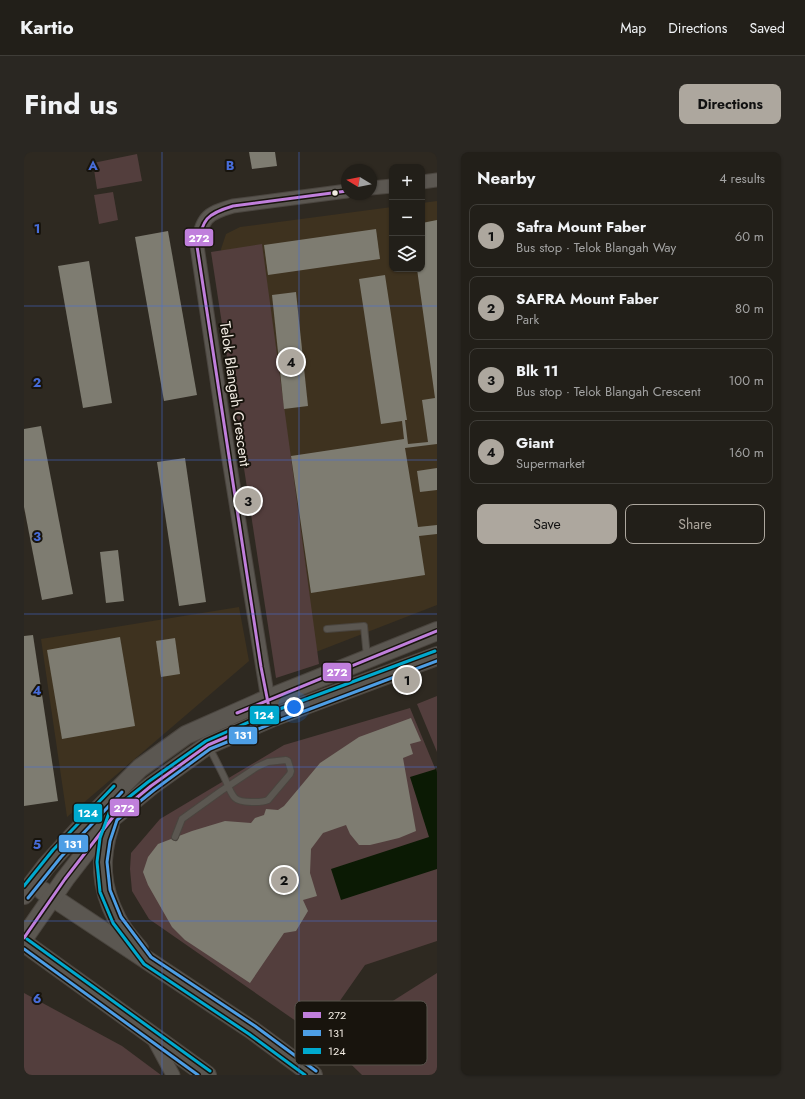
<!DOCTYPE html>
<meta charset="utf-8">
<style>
body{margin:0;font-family:Jost,sans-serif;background:#2a2722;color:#f1f3f6}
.controls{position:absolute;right:12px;top:12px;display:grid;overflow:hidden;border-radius:8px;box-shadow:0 1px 3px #0004}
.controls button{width:36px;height:36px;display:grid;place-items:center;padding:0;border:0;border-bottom:1px solid #3f3d38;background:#221f19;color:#f1f3f6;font:20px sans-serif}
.compass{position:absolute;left:317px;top:12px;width:36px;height:36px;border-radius:50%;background:#221f19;box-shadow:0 1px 3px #0004;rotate:280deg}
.you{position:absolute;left:270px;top:555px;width:14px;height:14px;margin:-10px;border:3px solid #fff;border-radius:50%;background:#1a73e8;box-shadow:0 0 0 6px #1a73e833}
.badge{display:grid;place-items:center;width:26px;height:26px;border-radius:50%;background:#ada79e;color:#111;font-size:13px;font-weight:700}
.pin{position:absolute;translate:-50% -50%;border:2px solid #fff;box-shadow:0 1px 4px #0006}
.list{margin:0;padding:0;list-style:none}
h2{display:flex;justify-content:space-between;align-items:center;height:52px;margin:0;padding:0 16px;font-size:17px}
h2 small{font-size:13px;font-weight:400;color:#a2a2a2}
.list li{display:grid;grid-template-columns:26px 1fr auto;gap:12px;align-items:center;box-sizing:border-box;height:64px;margin:0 8px 8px;padding:0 8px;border:1px solid #3f3d38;border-radius:8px}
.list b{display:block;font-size:15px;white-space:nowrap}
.list p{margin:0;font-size:13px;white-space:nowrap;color:#a2a2a2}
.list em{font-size:13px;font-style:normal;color:#a2a2a2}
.actions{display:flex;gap:8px;padding:12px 16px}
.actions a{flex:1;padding:9px 0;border:1px solid #ada79e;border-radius:8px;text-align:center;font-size:14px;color:#ada79e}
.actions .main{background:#ada79e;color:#111}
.icon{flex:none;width:22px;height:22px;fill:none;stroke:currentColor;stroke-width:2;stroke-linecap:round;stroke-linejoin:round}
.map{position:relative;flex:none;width:413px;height:923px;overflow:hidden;border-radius:8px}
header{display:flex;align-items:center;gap:24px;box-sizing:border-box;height:56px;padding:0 20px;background:#221f19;border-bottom:1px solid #3f3d38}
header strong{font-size:19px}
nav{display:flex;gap:22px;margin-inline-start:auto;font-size:14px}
.intro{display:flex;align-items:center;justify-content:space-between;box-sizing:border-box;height:96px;padding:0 24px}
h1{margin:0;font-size:28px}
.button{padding:10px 18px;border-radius:8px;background:#ada79e;color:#111;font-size:14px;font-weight:700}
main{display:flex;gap:24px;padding:0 24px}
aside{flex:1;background:#221f19;border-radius:8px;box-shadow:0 1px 3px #0004}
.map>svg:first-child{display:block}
.built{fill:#3e321f}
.green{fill:#533e3d}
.water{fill:#0b1a04}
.building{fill:#7e7c71}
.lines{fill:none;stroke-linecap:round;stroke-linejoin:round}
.service-casing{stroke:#4a453f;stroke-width:8}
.minor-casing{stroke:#4a453f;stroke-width:15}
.secondary-casing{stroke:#4a453f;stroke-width:20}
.service{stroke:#5b5751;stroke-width:6}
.minor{stroke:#5b5751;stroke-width:13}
.secondary{stroke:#5b5751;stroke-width:18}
.bus-1-casing{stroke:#18140d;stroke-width:6}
.bus-2-casing{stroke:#18140d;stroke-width:6}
.bus-3-casing{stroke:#18140d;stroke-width:6}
.bus-1{stroke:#c07fdc;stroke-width:3}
.bus-2{stroke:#4d9ee5;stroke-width:3}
.bus-3{stroke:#00a9ce;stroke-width:3}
.grid{fill:none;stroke:#476dda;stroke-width:1;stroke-opacity:0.55}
.bus-dot{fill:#f1ebe2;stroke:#18140d;stroke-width:1.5}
.labels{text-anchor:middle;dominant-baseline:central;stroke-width:4;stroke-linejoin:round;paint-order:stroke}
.street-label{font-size:15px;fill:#f1ebe2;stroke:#18140d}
.key{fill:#18140d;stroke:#59544d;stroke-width:1}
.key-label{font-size:11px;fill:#f1ebe2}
.grid-label{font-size:13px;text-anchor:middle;font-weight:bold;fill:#476dda;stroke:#18140d;stroke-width:4;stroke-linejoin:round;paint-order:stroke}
.line-badge{stroke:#18140d;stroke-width:1.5}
.badge-label{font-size:11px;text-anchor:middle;font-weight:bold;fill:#fff}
</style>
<header>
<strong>Kartio</strong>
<nav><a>Map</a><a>Directions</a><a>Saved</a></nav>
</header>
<div class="intro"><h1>Find us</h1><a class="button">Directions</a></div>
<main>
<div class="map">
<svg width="413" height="923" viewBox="0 0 413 923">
<rect width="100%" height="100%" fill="#2e2921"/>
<g class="built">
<path d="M413,49v404l-152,59 -64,-415 5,-15 14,-7 152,-20v62h30v-66z"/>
<path d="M215,455l10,54 -182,156 -26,-178z"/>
</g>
<g class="green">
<path d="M113,2l5,27 -45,8 -4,-26z"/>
<path d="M89,40l5,28 -19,4 -5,-29z"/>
<path d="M238,92l57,420 -43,14 -65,-426z"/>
<path d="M413,544v56l-20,-48z"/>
<path d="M386,556l27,65v168l-72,24 -49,70 -167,-116 -17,-28 -2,-22 1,-16 29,-34 124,-74z"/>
<path d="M413,821v102h-75l-34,-33z"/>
<path d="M0,841l98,53 39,29h-137z"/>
</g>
<path class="water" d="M412,617l1,3v97l-96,31 -10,-31 98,-32 -19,-60z"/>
<g class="building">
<path d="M225,0h26l2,14 -25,3z"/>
<path d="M413,68v224l-32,4 13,79 19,-2v9l-18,2 6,39 -114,18 -20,-137 113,-17 -2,-18 -21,3 -22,-145 26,-4 22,145h-2l3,24 20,-2 -6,-42 13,-2 -18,-129h5v-46z"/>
<path d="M352,77l4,30 -112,16 -4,-30z"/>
<path d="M144,79l29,164 -33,6 -29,-164z"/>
<path d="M65,109l23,142 -29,5 -25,-142z"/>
<path d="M272,140l12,114 -24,3 -12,-114z"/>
<path d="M17,274l32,168 -31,6 -18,-93v-78z"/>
<path d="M161,306l21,144 -27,4 -22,-144z"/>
<path d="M413,316v22l-17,2 -3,-21z"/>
<path d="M94,398l6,51 -18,2 -6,-51z"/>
<path d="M9,483l25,166 -34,5v-170z"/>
<path d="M96,485l15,89 -73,13 -15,-89z"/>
<path d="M151,486l5,36 -19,3 -5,-36z"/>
<path d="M387,566l10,23 -11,3 3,10 -10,4 13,73 -17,7 -29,7h-11l-9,-11 -4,-9 -23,8 -12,16 -1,24 7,23 -14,4 5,11 -12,20 -12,2 -34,50 -65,-43 -13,-13 -24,-42 -5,-13 5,-15 10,-13 34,-13 33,-10 26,2 4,-5 9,-3 2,-6 12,1 6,-4 36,-43 39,-26z"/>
</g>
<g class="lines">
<g class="service-casing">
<g id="service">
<path d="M303,477l37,-3 3,31"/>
<path d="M151,685l7,-18 39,-28 36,-24 11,-5 18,-2 2,1 3,10 -1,3 -22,26c-6,3 -28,3 -33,-2 -4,-4 -7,-12 -9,-17 -5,-11 -11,-22 -17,-34"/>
</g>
</g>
<g class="minor-casing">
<g id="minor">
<path d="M398,30l15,-2"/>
<path d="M347,36l21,-2"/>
<path d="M245,554l-40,-246 -32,-214c6,-28 8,-32 36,-40l114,-15"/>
<path d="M129,886l20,37"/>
</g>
</g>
<g class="secondary-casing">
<g id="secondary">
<path d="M86,673c-11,34 -10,61 7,94 5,11 14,21 22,30"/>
<path d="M19,739l209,139 61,45"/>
<path d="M0,743l22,-29 38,-42 56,-56 46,-33 81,-36 170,-68"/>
<path d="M0,786l41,-59 48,-62 38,-31 57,-41 63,-27 166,-62"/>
<path d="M0,791l183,132"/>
</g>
</g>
<use href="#service" class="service"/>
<use href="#minor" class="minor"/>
<use href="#secondary" class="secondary"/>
<g class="bus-1-casing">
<g id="bus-1">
<path d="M213,561l200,-82"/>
<path d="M0,786l41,-59 48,-62 38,-31 57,-41 63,-27 -10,-51 -64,-421c6,-27 9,-32 36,-40l114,-15"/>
</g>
</g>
<g class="bus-2-casing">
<g id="bus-2">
<path d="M4,746l33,-41 61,-65"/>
<path d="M0,797l174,126"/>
<path d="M292,919l-61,-45 -104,-69 -30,-40 -11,-27 -3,-28 3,-21 7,-21 37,-30 56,-41 63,-26 164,-62"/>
</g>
</g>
<g class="bus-3-casing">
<g id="bus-3">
<path d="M0,734l29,-36 61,-64"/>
<path d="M3,787l183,132"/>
<path d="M281,923l-56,-41 -105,-70 -31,-41 -13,-31 -3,-30 3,-24 9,-25 39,-31 58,-41 63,-28 166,-62"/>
</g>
</g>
<use href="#bus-1" class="bus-1"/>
<use href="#bus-2" class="bus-2"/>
<use href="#bus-3" class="bus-3"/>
</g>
<path class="grid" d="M138,0v923M275,0v923M0,154h413M0,308h413M0,462h413M0,615h413M0,769h413"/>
<circle class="bus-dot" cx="311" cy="41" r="3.5"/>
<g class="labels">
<g class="street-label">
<text transform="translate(211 242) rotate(82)">Telok Blangah Crescent</text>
</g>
</g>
<rect x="271" y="849" width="132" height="64" rx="6" class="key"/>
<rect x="279" y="860" width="18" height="6" fill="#c07fdc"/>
<rect x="279" y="878" width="18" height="6" fill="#4d9ee5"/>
<rect x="279" y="896" width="18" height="6" fill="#00a9ce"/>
<g class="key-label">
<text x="304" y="867">272</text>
<text x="304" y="885">131</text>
<text x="304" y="903">124</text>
</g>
<g class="grid-label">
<text x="69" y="18">A</text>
<text x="206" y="18">B</text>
<text x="13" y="81">1</text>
<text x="13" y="235">2</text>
<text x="13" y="389">3</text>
<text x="13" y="543">4</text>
<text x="13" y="697">5</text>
<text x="13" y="851">6</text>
</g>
<g class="line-badge">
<rect x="160" y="76" width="30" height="19" rx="4" fill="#c07fdc"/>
<rect x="298" y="510" width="30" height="20" rx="4" fill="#c07fdc"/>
<rect x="225" y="553" width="31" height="20" rx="4" fill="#00a9ce"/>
<rect x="204" y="574" width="30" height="19" rx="4" fill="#4d9ee5"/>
<rect x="85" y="646" width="31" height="19" rx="4" fill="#c07fdc"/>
<rect x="49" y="651" width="30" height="20" rx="4" fill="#00a9ce"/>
<rect x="34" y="682" width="31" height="19" rx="4" fill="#4d9ee5"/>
</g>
<g class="badge-label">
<text x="175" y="90">272</text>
<text x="313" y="524">272</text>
<text x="240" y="567">124</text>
<text x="219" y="587">131</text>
<text x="100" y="660">272</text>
<text x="64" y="665">124</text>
<text x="49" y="696">131</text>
</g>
</svg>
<div class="controls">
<button>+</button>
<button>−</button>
<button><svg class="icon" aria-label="layers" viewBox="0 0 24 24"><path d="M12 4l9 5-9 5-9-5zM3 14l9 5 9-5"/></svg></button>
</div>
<svg class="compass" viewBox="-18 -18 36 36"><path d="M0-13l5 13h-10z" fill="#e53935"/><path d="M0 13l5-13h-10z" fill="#a2a2a2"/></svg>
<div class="you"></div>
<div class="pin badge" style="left:383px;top:528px">1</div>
<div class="pin badge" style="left:260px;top:728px">2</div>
<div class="pin badge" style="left:224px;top:349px">3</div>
<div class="pin badge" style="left:267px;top:210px">4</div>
</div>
<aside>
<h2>Nearby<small>4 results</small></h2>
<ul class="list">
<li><span class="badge">1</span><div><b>Safra Mount Faber</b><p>Bus stop · Telok Blangah Way</p></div><em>60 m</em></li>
<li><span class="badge">2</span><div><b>SAFRA Mount Faber</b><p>Park</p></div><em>80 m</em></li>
<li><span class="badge">3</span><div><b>Blk 11</b><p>Bus stop · Telok Blangah Crescent</p></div><em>100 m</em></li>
<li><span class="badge">4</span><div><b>Giant</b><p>Supermarket</p></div><em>160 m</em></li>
</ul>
<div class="actions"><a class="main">Save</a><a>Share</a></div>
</aside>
</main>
